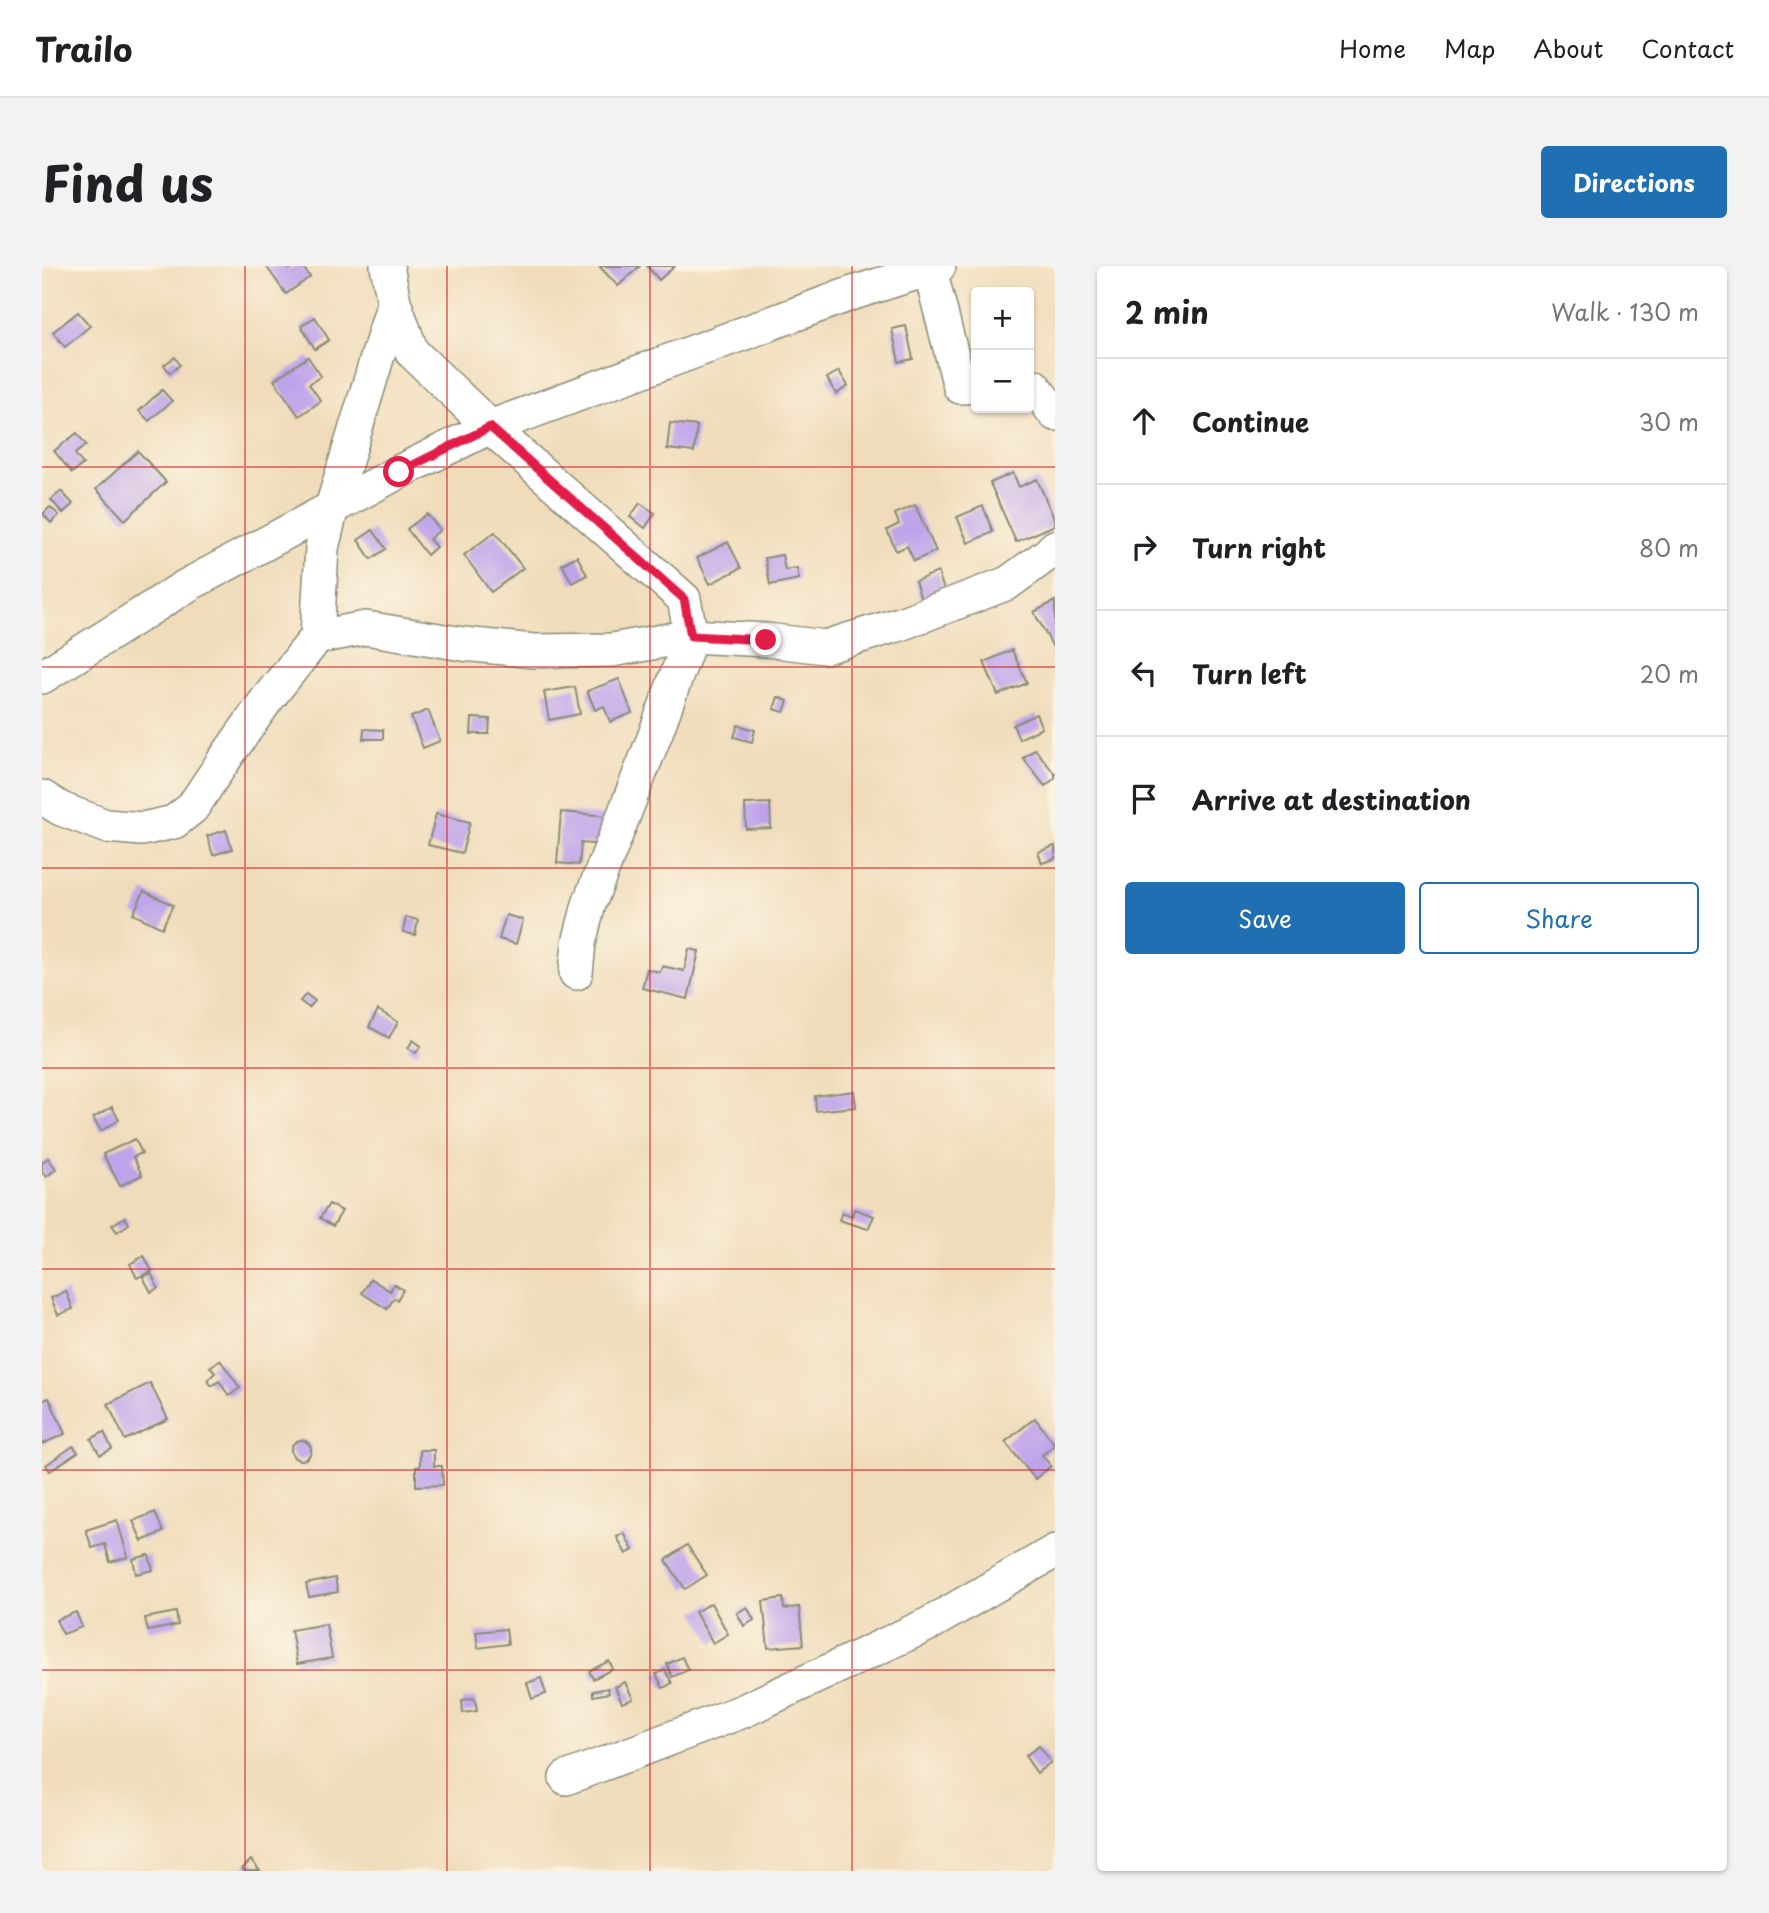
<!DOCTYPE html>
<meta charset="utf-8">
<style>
body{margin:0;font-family:"Playpen Sans",sans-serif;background:#f2f2f2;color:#202124}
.controls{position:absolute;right:21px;top:21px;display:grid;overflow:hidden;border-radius:7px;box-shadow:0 2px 5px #0004}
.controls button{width:63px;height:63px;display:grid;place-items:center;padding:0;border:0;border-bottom:2px solid #e0e0e0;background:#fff;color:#202124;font:35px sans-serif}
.stop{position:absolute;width:21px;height:21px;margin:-16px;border:5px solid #e11d48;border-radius:50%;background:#fff}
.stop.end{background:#e11d48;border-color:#fff;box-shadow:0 2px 7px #0008}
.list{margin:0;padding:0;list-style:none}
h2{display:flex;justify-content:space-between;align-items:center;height:91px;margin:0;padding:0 28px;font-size:30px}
h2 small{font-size:23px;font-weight:400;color:#757577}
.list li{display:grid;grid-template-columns:46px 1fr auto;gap:21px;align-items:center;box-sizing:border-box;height:126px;padding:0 28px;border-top:2px solid #e0e0e0}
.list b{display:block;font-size:26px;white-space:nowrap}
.list em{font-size:23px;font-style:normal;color:#757577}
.actions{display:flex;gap:14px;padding:21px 28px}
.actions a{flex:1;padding:16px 0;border:2px solid #1f6fb2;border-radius:7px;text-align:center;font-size:24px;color:#1f6fb2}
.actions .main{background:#1f6fb2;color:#fff}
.icon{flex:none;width:38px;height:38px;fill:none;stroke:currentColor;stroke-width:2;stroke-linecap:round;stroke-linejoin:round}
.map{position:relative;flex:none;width:1013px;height:1605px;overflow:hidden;border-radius:7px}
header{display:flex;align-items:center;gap:42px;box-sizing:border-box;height:98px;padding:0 35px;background:#fff;border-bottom:2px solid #e0e0e0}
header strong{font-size:33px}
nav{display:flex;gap:38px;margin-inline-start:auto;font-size:24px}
.intro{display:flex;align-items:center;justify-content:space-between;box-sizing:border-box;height:168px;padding:0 42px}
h1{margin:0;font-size:49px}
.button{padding:18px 32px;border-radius:7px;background:#1f6fb2;color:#fff;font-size:24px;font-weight:700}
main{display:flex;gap:42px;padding:0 42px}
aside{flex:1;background:#fff;border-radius:7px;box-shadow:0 2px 5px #0004}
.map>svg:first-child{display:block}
.building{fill:#bea2ea}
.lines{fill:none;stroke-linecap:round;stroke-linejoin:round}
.minor-casing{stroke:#888c77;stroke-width:36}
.minor{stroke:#fff;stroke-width:33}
.route{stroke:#e11d48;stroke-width:9}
.grid{fill:none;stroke:#d62828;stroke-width:2;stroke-opacity:0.55}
</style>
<header>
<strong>Trailo</strong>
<nav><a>Home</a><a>Map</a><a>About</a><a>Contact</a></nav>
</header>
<div class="intro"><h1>Find us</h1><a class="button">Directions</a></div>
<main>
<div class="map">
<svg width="1013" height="1605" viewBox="0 0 1013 1605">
<rect width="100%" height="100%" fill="#fcf5e5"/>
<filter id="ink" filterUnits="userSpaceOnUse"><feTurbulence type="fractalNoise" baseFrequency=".0143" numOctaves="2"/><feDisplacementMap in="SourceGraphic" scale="14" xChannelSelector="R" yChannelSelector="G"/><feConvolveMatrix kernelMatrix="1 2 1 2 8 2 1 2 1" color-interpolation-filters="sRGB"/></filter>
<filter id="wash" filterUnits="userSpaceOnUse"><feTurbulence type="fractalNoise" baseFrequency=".00686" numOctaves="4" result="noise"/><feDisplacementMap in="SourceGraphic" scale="28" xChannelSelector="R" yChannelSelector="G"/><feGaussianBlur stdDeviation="1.57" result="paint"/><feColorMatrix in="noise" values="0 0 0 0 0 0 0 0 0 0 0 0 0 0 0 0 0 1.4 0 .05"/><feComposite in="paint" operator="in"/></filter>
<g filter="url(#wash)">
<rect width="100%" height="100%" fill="#f0dcba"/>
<g id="blocks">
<g class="building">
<path d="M224,0h21l3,3 4,-3h8l8,11 -24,17z"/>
<path d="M557,0h41l-22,20z"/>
<path d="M605,0h28l-16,14z"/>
<path d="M36,46l12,14 -25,21 -12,-15z"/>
<path d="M273,51l14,23 -14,9 -14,-23z"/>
<path d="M864,60l7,33 -14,3 -7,-33z"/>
<path d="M133,91l5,8 -10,8 -6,-8z"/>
<path d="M266,91l13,19 -12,8 12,17 -22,15 -25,-36z"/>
<path d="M797,105l9,15 -12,8 -9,-16z"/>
<path d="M120,124l10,11 -23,20 -10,-10z"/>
<path d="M628,157l27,3 -3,26 -27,-3z"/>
<path d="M35,167l9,12 -11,9 8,10 -11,9 -18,-22z"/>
<path d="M96,185l28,31 -41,38 -29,-31z"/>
<path d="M971,207l6,14 18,-8 18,42v4l-39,17 -26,-59z"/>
<path d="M19,225l12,13 -10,9 -12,-13z"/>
<path d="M598,237l15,10 -10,15 -15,-11z"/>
<path d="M873,239l21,46 -22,10 -7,-15 -11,5 -9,-21 12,-6 -4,-10z"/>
<path d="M941,240l10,26 -25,11 -11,-26z"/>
<path d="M8,241l9,8 -8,8 -8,-9z"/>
<path d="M385,248l13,16 -11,9 7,8 -9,8 -20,-26z"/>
<path d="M331,264l13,19 -15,10 -13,-19z"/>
<path d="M453,266l28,36 -32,24 -27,-37z"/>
<path d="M686,276l13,26 -31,16 -13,-26z"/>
<path d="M740,289l3,15 12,-2 2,11 -29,6 -5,-27z"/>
<path d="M535,290l10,19 -15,8 -10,-19z"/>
<path d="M896,306l6,18 -23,9 -6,-18z"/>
<path d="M1013,335v50l-21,-39z"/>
<path d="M970,384l15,33 -29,12 -14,-33z"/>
<path d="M577,413l13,34 -22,9 -6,-16 -9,4 -8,-19z"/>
<path d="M533,421l5,27 -31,6 -5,-28z"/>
<path d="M736,431l10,4 -4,11 -10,-3z"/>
<path d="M386,444l12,31 -17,7 -12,-31z"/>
<path d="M994,448l6,14 -23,11 -6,-14z"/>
<path d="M430,452l18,1 -1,15h-18z"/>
<path d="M696,459l17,5 -3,12 -18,-5z"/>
<path d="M322,463l19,1v9h-20z"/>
<path d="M993,483l20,25v4l-10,8 -22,-28z"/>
<path d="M728,537l1,25 -25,1 -1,-25z"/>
<path d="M519,546l46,4 -3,29 -23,-2 -2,22 -22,-2z"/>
<path d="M394,548l34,8 -8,31 -34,-8z"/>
<path d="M184,564l6,19 -19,6 -6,-19z"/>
<path d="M1013,580v13l-13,4 -4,-11z"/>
<path d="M102,625l29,14 -11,23 -29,-14z"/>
<path d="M464,649l17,5 -7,24 -17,-5z"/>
<path d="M364,651l12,3 -3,15 -12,-3z"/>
<path d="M647,683l10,2 -11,48 -46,-11 5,-19 13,3 2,-6 22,5z"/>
<path d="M264,728l9,7 -6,7 -9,-7z"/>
<path d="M336,744l20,12 -9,16 -20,-11z"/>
<path d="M371,774l8,6 -5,7 -8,-5z"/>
<path d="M812,825l2,16 -40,4 -1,-15z"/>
<path d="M70,841l7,13 -18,11 -8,-13z"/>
<path d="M93,873l7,14 -9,4 9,18 -22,11 -17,-32z"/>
<path d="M6,892l8,11 -10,8 -4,-5v-9z"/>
<path d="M287,938l13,7 -9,15 -13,-8z"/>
<path d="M812,943l20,7 -6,13 -29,-9 3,-8 10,4z"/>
<path d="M83,951l4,7 -12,8 -5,-7z"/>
<path d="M102,990l8,15 -15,7 -7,-14z"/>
<path d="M109,1007l7,15 -7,4 -8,-15z"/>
<path d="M329,1013l19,12 4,-7 9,6 -6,10 -3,-2 -7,11 -25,-16z"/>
<path d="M24,1025l7,18 -15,6 -7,-17z"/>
<path d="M178,1094l20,28 -11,8 -10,-15 -7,5 -5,-6 8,-7 -5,-6z"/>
<path d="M108,1117l18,36 -43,21 -17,-36z"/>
<path d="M7,1132l16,36 -23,10v-43z"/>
<path d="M993,1152l20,27 -13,10 9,11 -16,13 -30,-37z"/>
<path d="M62,1166l8,17 -12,6 -9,-16z"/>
<circle cx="259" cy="1184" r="10"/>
<path d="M31,1180l5,6 -28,19 -4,-6z"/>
<path d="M378,1184h14v16h8l1,19 -27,1v-19h4z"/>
<path d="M113,1246l8,20 -21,9 -9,-20z"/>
<path d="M75,1254l11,37 -18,5 -5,-18 -13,4 -6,-18z"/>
<path d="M582,1267l9,17 -7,4 -9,-17z"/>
<path d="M645,1279l20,30 -22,14 -19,-29z"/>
<path d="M107,1289l4,15 -17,4 -3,-15z"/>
<path d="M293,1312l3,14 -29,5 -3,-13z"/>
<path d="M741,1332l1,11 15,-2 4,38 -35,3 -5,-47z"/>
<path d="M669,1337l17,31 -15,9 -18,-31z"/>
<path d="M705,1341l7,13 -10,6 -7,-13z"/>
<path d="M34,1346l6,15 -19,7 -7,-14z"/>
<path d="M134,1346l2,13 -30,6 -3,-13z"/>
<path d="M284,1358l6,34 -35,6 -6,-34z"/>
<path d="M464,1363l2,15 -30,4 -2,-16z"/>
<path d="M640,1391l6,13 -16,7 -5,-13z"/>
<path d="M567,1395l4,8 -20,10 -4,-8z"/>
<path d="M623,1404l7,13 -9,5 -7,-14z"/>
<path d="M499,1412l5,16 -14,5 -5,-16z"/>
<path d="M583,1416l8,17 -11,4 -7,-16z"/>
<path d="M566,1422l1,5 -16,3v-5z"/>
<path d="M433,1432l2,13 -14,2 -1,-13z"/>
<path d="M997,1480l12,16 -14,11 -12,-17z"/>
<path d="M209,1594l9,11h-16l-2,-2z"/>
</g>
</g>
</g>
<g filter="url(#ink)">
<use href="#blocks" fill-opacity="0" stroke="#888c77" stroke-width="2"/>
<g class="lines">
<g class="minor-casing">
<g id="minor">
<path d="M345,0l7,36 18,50 78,75 194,172 7,37 -36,99 -66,169 -10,39 -3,30"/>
<path d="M888,4l30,117 16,-1"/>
<path d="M987,120h5l21,28"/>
<path d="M275,371l49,-9 97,16 71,7 78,-1 79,-14 75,4 59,7 75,-23 108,-41 40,-29 7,-7"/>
<path d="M0,411l144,-91 213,-114 91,-45 360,-133 89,-28"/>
<path d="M0,531l19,12 45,17 36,3 32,-7 18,-14 32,-48 41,-58 52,-65 5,-89 10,-41 62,-205"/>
<path d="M524,1512l177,-67 186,-87 126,-73"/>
</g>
</g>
<use href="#minor" class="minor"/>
</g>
</g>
<g class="lines" filter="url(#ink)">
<path class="route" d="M357,206l91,-45 194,172 7,37 75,4"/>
</g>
<path class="grid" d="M203,0v1605M405,0v1605M608,0v1605M810,0v1605M0,201h1013M0,401h1013M0,602h1013M0,802h1013M0,1003h1013M0,1204h1013M0,1404h1013"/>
</svg>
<div class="controls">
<button>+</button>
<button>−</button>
</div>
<div class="stop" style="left:357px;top:206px"></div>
<div class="stop end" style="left:724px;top:374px"></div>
</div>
<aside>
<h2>2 min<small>Walk · 130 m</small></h2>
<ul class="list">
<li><svg class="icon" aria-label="ahead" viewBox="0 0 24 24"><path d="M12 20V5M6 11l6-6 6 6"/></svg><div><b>Continue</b></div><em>30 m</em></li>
<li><svg class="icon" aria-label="right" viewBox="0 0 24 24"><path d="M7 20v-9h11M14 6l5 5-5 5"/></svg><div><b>Turn right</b></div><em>80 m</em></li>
<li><svg class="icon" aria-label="left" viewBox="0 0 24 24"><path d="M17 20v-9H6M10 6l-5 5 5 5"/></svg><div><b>Turn left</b></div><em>20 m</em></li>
<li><svg class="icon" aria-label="arrive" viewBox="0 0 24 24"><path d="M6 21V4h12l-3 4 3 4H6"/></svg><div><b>Arrive at destination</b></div></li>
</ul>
<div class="actions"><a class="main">Save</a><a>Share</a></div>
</aside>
</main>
